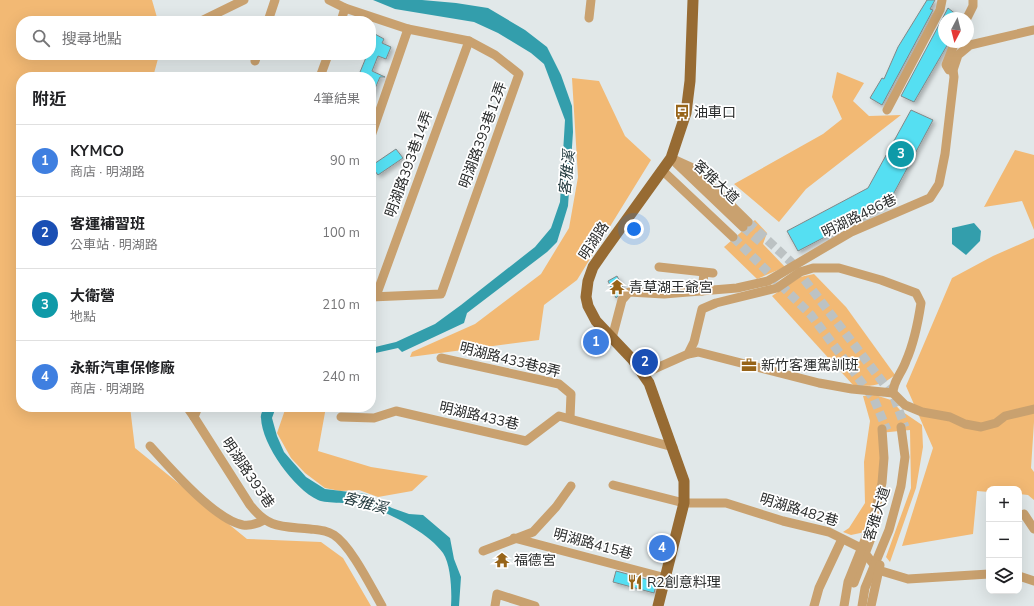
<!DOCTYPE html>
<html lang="zh-TW">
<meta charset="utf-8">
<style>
body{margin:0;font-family:"Nunito Sans","Noto Sans TC",sans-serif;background:#f2f2f2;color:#202124}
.controls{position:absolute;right:12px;bottom:12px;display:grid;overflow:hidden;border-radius:8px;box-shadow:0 4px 16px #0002}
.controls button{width:36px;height:36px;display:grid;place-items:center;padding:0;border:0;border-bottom:1px solid #e0e0e0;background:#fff;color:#202124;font:20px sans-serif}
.compass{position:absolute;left:938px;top:12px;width:36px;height:36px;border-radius:50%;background:#fff;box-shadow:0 4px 16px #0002;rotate:187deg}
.you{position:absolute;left:634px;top:229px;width:14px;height:14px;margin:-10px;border:3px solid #fff;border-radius:50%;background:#1a73e8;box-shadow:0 0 0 6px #1a73e833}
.badge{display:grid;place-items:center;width:26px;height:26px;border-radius:50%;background:#976419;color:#fff;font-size:13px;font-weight:700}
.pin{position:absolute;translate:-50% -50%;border:2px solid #fff;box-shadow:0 1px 4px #0006}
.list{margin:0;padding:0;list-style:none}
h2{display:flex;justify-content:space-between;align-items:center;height:52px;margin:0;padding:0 16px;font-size:17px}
h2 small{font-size:13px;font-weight:400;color:#757577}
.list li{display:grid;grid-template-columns:26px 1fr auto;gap:12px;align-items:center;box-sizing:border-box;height:72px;padding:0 16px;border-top:1px solid #e0e0e0}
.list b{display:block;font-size:15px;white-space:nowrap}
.list p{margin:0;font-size:13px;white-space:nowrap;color:#757577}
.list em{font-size:13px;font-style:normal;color:#757577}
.icon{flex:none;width:22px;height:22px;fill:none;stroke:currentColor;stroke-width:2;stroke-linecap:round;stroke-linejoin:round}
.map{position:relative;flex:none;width:1034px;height:606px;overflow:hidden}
.search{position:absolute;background:#fff;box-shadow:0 4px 16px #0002;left:16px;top:16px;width:360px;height:44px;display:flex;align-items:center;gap:10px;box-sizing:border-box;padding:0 14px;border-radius:16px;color:#757577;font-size:15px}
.panel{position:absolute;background:#fff;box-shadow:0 4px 16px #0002;left:16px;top:72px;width:360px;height:340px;border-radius:16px}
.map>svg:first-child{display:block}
.green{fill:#f2b974}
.water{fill:#339eac}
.building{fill:#54dff2;stroke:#818787;filter:url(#shadow)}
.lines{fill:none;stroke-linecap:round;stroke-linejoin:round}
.minor-tunnel{stroke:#bcc2c3;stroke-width:9;stroke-dasharray:9 4.5;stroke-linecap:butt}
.minor{stroke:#c9a16f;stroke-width:9}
.major{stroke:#976b33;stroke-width:11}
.labels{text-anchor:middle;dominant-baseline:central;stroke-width:3.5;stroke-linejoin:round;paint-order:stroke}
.poi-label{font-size:14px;fill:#292b2b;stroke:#fff;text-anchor:start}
.street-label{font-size:14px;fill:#292b2b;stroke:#fff}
.water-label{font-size:15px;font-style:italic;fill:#253c40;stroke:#fff}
</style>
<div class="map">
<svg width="1034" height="606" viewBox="0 0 1034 606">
<defs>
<filter id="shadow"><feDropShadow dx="2.5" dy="2.5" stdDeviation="2" flood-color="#0004"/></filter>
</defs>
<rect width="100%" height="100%" fill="#e1e8e9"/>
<g class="green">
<path d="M0,0h152l6,21h-137v34h138l-6,22h-132v330h109l5,41 112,91 74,3 22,16 28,48h-371z"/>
<path d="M837,72l27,11 -11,18 16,15 32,-1 -95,74 -27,33 -45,-38 89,-50 19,-15 -10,-22z"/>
<path d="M572,78l27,3 26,55 26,24 -74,120 -33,25 -5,35 -129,17 2,-5 63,-28 66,-50 28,-46 9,-51z"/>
<path d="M1015,150l19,5v75l-12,-29 -38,6z"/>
<path d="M755,220l12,13 -4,11 22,23 -28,12 -33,-32z"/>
<path d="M1034,238v184l-3,46 3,4v28l-6,-5 -9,-1v-5h-30v3l-12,-1 -4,43 -71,12 31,-98 -27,-62 46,-108 41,-22z"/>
<path d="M814,274l32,33 49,68c-14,11 -24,12 -42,10l-81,-89 28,-19z"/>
<path d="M875,395l16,5 9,10 22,15 1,22 -7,41 -26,74 -4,-5 25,-69 -1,-58 -31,3 5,33 -19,66 -14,3 -8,-3 6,-4 16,-25 -1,-41 6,-41 -7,-25z"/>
<path d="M286,407h40l-8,44 53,16 57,9 -16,15 -34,6 -19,-7 -19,1 -15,-3 -20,-15 -14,-15 -14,-25z"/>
</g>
<g class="water">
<path d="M373,0h49l34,3 32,5 37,22 22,17 14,28 11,31 1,26 -5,74 -11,36 -10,10 -80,61 -3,10 -62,29 -4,-4 -27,6v-6l25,-6 39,-18 26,-19 74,-58 16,-19 9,-26 5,-82 -21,-56 -13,-11 -33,-20 -24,-11 -79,-13z"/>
<path d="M974,223l7,8 -1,10 -14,14 -14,-11v-16z"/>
<path d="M264,407h12l-4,11 5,18 7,16 22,25 19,12 41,5 26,14 17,6 14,1 27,23 4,21 7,18 -2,29h-8c1,-14 0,-41 -8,-53 -14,-20 -56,-42 -80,-48 -12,-3 -36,-1 -45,-5 -24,-11 -56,-55 -57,-82 -1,-3 2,-8 3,-11z"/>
</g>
<g class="building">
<path d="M927,0h8l-5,9 3,1 -51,95 -12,-7 12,-20 2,1 14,-32z"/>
<path d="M948,8l13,10h-17v24h5l-35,60 -13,-6z"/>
<path d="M375,34l9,5 -2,4 9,4 -5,12 -8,-3 -6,15 13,6h-5l-9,21v-21h-13l9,-22h4v-12z"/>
<path d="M911,110l22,10 -45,84 -90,47 -11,-20 81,-43z"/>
<path d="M396,149l7,9 -25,17 -7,-9z"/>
<path d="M617,276l7,13 -8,9 -8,-17z"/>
<path d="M616,571l41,11 -3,11 -41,-11z"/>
</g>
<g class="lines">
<g class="minor-tunnel">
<path d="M748,222l43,40 103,135 11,30"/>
<path d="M743,227l20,17"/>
<path d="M733,237l78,78 63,84 13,31"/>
</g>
<g class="minor">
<path d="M329,0l16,8 63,21 61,12 26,14 24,19 -78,220 -70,3"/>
<path d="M589,18l2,-18"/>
<path d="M967,18l6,-12v-6"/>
<path d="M201,21l43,-21"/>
<path d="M268,21l7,-21"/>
<path d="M341,21l4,-13"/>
<path d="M255,61l2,-6"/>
<path d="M953,70h-4l-3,-5 9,-23"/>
<path d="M320,77l8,-22"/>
<path d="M887,110l53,-100 2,-10"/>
<path d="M371,136l37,-107"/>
<path d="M671,158l22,10 55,54"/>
<path d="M676,163l67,64"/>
<path d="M663,171l70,66"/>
<path d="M659,267l54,6"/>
<path d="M702,291l2,-18"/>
<path d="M376,296l93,-255"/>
<path d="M612,338l10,-38 7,-8 35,2 73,-6 31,-7 83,-49 79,-34 9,-14 6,-30 9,-77 -1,-7 5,-15 12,-10 64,-15"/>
<path d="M688,354l10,-2 121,31 33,6 41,4"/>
<path d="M441,358l118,26 12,10 -1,24"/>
<path d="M643,374l45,-20 6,-12 8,-33 14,-6 61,-15 23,-16 13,-4h26l42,12 35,13 5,10c-3,20 -7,40 -15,58 -4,12 -13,20 -13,32l12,12 17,7 28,5 15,7 16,3 15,-4 9,-7 29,-7"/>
<path d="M187,407l7,10"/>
<path d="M198,407l-4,10 56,88c19,24 31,21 60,24 9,1 16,1 24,6 17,11 37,52 48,71"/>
<path d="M341,417l33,1 22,-7 130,30 33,-25 114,31"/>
<path d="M150,446c19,21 65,74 93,79 8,1 14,-1 21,-5"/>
<path d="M613,485l71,18h42l57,18 46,11 32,16 17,22 30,9 81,-5"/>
<path d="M1024,514l10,15"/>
<path d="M514,538l152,40"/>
<path d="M483,551l50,-19 23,-25 15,-21"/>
<path d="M1019,576l15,5"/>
<path d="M854,583l19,-50"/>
<path d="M495,606l2,-12 38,12"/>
<path d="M814,606l5,-18 23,-49"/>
<path d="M844,606l4,-24 25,-62 9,-37 2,-25 -2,-29"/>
<path d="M862,606l3,-18 24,-58 12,-44 4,-29 -4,-30"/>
<path d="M871,606l9,-41"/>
</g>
<path class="major" d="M658,606l26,-103v-22l-35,-98 -16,-23 -37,-39 -8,-15 -2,-9 2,-16 5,-14 9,-13 69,-96 15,-45 4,-32 3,-81"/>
</g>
<defs>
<g id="bus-bare" transform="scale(1.2)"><path d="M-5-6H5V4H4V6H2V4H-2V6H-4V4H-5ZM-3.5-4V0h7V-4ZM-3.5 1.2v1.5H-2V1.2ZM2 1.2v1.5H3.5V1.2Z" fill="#976419" stroke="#fff" stroke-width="2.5" paint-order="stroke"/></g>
<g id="temple-bare" transform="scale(1.2)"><path d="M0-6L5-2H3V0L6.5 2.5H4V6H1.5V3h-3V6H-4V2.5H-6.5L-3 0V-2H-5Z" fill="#976419" stroke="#fff" stroke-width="2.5" paint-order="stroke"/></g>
<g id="office-bare" transform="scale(1.2)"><path d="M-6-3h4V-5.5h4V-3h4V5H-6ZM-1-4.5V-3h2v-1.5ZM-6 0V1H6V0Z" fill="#976419" stroke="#fff" stroke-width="2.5" paint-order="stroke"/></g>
<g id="restaurant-bare" transform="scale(1.2)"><path d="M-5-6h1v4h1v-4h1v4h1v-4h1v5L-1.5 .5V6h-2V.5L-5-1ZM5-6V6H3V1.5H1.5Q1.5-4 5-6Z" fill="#976419" stroke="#fff" stroke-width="2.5" paint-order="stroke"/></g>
</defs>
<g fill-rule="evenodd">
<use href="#bus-bare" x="682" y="112"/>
<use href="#temple-bare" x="617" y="287"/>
<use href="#office-bare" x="749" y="365"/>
<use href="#temple-bare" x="502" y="560"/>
<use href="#restaurant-bare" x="635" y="582"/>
</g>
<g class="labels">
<g class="poi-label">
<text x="694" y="112">油車口</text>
<text x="629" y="287">青草湖王爺宮</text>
<text x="761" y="365">新竹客運駕訓班</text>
<text x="514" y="560">福德宮</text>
<text x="647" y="582">R2創意料理</text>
</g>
<g class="street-label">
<text transform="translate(483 135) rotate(-70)">明湖路393巷12弄</text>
<text transform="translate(409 164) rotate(-70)">明湖路393巷14弄</text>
<text transform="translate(716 182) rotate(43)">客雅大道</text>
<text transform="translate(859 216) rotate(-26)">明湖路486巷</text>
<text transform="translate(594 241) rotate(-57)">明湖路</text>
<text transform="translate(510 360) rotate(14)">明湖路433巷8弄</text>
<text transform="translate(479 416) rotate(13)">明湖路433巷</text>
<text transform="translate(248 473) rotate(56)">明湖路393巷</text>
<text transform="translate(799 510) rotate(17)">明湖路482巷</text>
<text transform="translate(877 514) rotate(-72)">客雅大道</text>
<text transform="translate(593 544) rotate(15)">明湖路415巷</text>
</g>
<g class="water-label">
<text transform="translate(567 173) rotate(-84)">客雅溪</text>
<text transform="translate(365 503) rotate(15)">客雅溪</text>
</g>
</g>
</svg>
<div class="controls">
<button>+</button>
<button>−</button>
<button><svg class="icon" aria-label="layers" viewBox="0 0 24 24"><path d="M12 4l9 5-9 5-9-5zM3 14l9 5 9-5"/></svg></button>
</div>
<svg class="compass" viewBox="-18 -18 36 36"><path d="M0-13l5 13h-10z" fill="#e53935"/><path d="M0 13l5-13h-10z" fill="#757577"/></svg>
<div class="you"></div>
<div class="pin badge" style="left:596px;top:342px;background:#3f7fe0">1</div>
<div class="pin badge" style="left:645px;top:362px;background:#1a4fb4">2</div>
<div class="pin badge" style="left:901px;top:154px;background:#0f9aa8">3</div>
<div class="pin badge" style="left:662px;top:548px;background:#3f7fe0">4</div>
<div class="search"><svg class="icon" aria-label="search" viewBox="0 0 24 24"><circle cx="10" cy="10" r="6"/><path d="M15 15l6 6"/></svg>搜尋地點</div>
<section class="panel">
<h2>附近<small>4筆結果</small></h2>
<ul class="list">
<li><span class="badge" style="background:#3f7fe0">1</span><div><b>KYMCO</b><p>商店 · 明湖路</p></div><em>90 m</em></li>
<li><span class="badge" style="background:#1a4fb4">2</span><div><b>客運補習班</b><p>公車站 · 明湖路</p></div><em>100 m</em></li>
<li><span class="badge" style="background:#0f9aa8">3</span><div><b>大衛營</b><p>地點</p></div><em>210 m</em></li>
<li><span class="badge" style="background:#3f7fe0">4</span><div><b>永新汽車保修廠</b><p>商店 · 明湖路</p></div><em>240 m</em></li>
</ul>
</section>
</div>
